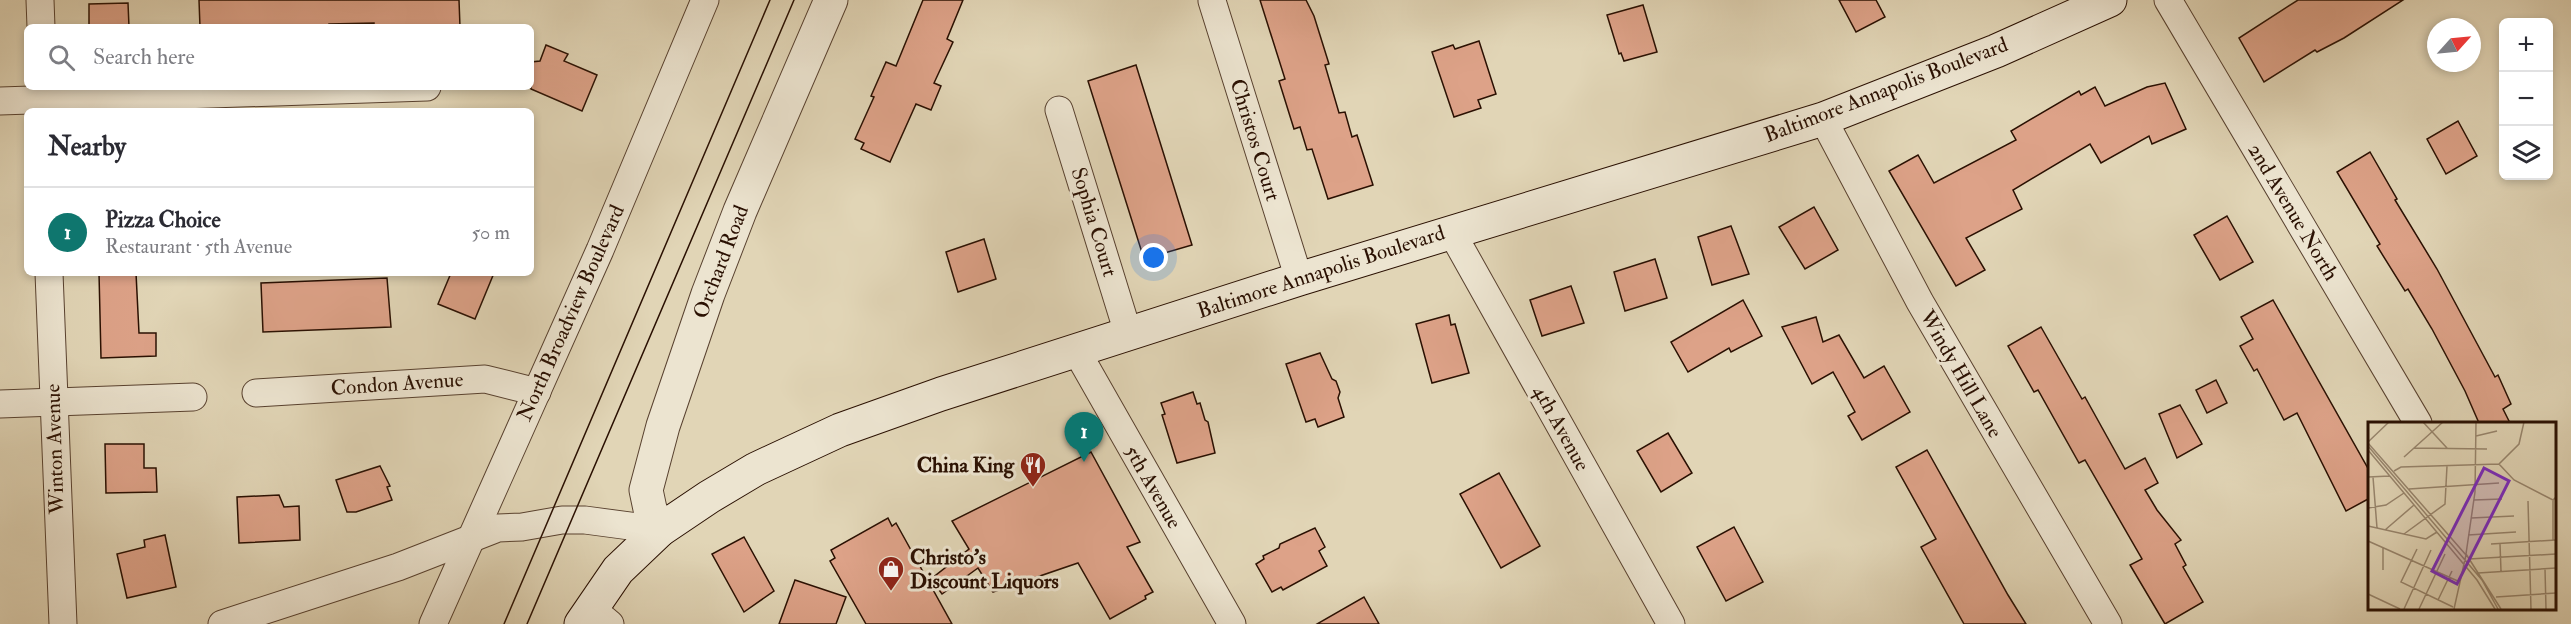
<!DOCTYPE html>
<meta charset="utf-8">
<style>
body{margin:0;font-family:"IM FELL Double Pica",serif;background:#f7f7f7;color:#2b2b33}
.controls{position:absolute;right:18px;top:18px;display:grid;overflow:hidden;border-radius:9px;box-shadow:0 3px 9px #0003}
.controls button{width:54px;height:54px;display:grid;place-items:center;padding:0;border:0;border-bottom:2px solid #e1e1e2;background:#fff;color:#2b2b33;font:30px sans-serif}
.compass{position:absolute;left:2427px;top:18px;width:54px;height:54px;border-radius:50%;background:#fff;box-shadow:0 3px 9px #0003;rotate:63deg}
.you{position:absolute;left:1154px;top:258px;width:21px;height:21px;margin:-15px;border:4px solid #fff;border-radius:50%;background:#1a73e8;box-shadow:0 0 0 9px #1a73e833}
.badge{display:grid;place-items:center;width:39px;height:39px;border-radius:50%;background:#0f766e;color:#fff;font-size:20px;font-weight:700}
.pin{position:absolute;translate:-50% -50px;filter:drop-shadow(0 2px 3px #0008)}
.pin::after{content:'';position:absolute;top:32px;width:21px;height:18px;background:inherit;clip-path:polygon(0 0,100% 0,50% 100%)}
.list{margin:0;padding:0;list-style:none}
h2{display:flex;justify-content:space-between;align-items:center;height:78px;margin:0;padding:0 24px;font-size:26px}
h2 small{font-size:20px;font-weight:400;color:#7c7c81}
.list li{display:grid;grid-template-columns:39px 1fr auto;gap:18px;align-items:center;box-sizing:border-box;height:90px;padding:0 24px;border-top:2px solid #e1e1e2}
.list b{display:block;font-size:22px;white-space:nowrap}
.list p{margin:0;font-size:20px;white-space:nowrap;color:#7c7c81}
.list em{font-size:20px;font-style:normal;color:#7c7c81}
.icon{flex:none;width:33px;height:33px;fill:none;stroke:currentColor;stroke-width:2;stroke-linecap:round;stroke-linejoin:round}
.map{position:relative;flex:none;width:2571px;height:624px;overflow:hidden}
.search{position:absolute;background:#fff;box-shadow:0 3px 9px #0003;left:24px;top:24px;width:510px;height:66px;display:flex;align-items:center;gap:15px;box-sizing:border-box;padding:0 21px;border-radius:9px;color:#7c7c81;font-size:22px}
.panel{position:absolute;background:#fff;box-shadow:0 3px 9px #0003;left:24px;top:108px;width:510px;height:168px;border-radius:9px}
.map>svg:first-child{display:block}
.building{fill:#dda288;stroke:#2a1002;stroke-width:1.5}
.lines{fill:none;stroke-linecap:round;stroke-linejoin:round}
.minor-casing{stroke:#58412f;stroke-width:29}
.tertiary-casing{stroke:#58412f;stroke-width:35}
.secondary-casing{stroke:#2a1002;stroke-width:35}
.minor{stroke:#ece4d0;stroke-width:27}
.tertiary{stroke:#ece4d0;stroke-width:33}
.secondary{stroke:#ece4d0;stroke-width:33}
.tram{stroke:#2a1002;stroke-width:1.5}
.labels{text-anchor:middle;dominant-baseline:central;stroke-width:6;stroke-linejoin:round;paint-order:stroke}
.street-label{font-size:21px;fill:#2a1002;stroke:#ece4d0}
.poi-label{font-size:21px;font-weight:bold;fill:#2a1002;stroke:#ece4d0;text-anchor:end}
.inset-road{fill:none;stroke:#98866e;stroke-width:1.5}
.view{fill:#7b2cbf;fill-opacity:0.15;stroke:#7b2cbf;stroke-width:3}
.inset-edge{fill:none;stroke:#2a1002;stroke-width:3}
</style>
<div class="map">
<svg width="2571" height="624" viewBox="0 0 2571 624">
<rect width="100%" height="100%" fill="#e1d5b6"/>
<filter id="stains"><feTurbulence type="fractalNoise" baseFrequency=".00333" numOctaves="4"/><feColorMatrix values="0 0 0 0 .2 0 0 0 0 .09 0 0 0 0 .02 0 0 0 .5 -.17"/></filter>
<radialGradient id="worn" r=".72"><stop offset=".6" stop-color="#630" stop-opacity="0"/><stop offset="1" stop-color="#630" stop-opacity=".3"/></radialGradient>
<g class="building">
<path d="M199,0h260l1,27h-86v-4l-45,1v3h-129z"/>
<path d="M923,0h40l-16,39 6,3 -19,41 7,3 -10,24 -15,-6 -26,58 -29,-13 3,-6 -9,-4 19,-42 -3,-1 15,-34 10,4z"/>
<path d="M1260,0h46l8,16 15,48 -4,1 14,48 6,-1 7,25 5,-2 16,50 -45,14 -16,-50 -5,1 -7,-23 -6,2 -15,-48 6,-2z"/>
<path d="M1839,0h37l9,17 -29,15z"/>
<path d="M2298,0h105l-59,38 -27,14 -2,-2 -51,32 -25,-44z"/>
<path d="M128,3l1,24h-40v-23z"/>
<path d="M1643,5l14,47 -33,9 -3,-8 -2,1 -12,-39z"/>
<path d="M1479,41l17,53 -18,6 3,8 -27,9 -22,-65 21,-7 2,4z"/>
<path d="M546,45l22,9 -4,7 33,14 -15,36 -51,-22v-27l9,-1z"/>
<path d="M1136,65l56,180 -48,14 -56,-178z"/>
<path d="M2165,83l21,46 -34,15 -3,-8 -48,27 -11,-19 -77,46 9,19 -56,29 19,32 -29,16 -67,-115 29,-16 16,28 82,-43 -5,-9 68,-40 2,4 14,-8 10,19 42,-19z"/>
<path d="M2458,121l19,35 -31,18 -19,-35z"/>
<path d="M2370,152l27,47 -2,1 42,69 58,108 3,-2 13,29 -8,5 7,14h-31l-14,-32 -33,-62 -24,-40 -3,2 -28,-45 3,-2 -43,-72z"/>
<path d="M1814,207l24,43 -33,19 -26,-42z"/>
<path d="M2227,216l26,46 -33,18 -26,-45z"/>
<path d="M1731,226l18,48 -37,11 -14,-48z"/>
<path d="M984,239l12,40 -38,13 -12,-40z"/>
<path d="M1655,259l12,39 -42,13 -11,-39z"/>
<path d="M99,273h37l3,60h17v23l-55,2z"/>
<path d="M451,273h43l-19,46 -37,-15z"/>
<path d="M387,278l4,49 -128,5 -2,-49z"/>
<path d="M1571,286l13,37 -42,13 -12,-36z"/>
<path d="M1743,300l19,36 -31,16 -2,-4 -41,24 -17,-30z"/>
<path d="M2273,300l97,172v26l-24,13 -49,-98 -13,7 -27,-51 -3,2 -14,-25 13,-7 -12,-22z"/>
<path d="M1449,315l2,10 4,-1 14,49 -37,10 -16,-59z"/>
<path d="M1816,317l7,25 16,-7 25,43 20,-12 26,46 -48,28 -14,-24 7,-4 -22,-40 -21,12 -30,-57z"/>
<path d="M2041,327l41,72 3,-2 40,72 20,-11 13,25 -13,7 12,20 24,30 -6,4 11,21 -3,2 20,35 -38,22 -35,-59 12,-6 -57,-99 -6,3 -41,-73 -4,2 -26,-46z"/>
<path d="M1320,353l12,26 4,2 4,11 -2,6 6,19 -26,10 -3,-8 -9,3 -20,-58z"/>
<path d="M2216,380l11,23 -20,10 -11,-23z"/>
<path d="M1193,392l4,12 3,-1 5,17 3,2 7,31 -38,10 -15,-48 3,-1 -4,-11z"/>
<path d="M2180,405l22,39 -25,14 -18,-44z"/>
<path d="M1668,433l24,40 -31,19 -24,-41z"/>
<path d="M105,444h39v24h12l1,24 -51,1z"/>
<path d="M1927,450l81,145 18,29h-62l-43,-77 15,-8 -40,-72z"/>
<path d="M1091,452l49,90 -13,5 26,45 -8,4 1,3 -36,20 -32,-56 -85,29 -15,-24 -36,26 -11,-15 38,-30 -17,-28z"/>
<path d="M380,466l10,20 -3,1 5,13 -36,12h-9l-11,-32z"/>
<path d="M1499,473l41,73 -39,22 -41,-74z"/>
<path d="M279,495l5,12 15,-1 1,34 -61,3 -2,-46z"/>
<path d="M888,518l4,8 4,-3 56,101h-86l-36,-63 5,-3 -4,-8z"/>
<path d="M1734,527l29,55 -37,19 -29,-54z"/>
<path d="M1315,528l10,19 -6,4 8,15 -44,24 -2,-3 -9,5 -16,-28 8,-5 -1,-3 16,-8 1,-4z"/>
<path d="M165,535l11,52 -49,11 -10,-44 28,-7 -1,-7z"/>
<path d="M744,537l30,54 -30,21 -32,-58z"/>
<path d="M795,580l51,17 -10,27h-57z"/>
<path d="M1364,597l15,27h-62z"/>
</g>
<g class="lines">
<g class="minor-casing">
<g id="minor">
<path d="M40,0l1,27"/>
<path d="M2168,0l250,423"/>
<path d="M1212,1l87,278"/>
<path d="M0,101l427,-14"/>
<path d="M1059,110l69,223"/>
<path d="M1823,119l97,183 188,322"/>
<path d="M1451,231l220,393"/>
<path d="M49,273l14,351"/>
<path d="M1076,350l156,274"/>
<path d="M256,393l229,-14 52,13"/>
<path d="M0,404l193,-7"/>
<path d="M591,608l19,16"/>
<path d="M222,624l176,-57 100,-39 24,-1 40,-7h23l75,10"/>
<path d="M433,624l167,-374 105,-250"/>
</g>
</g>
<g class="tertiary-casing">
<path id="tertiary" d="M660,530l-10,-21 -4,-19 17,-64 45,-132 32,-83 91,-211"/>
</g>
<g class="secondary-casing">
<path id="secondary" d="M581,624l37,-54 42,-40 49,-33 47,-28 84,-39 101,-36 358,-115 524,-160 173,-68 114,-51"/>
</g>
<use href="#minor" class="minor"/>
<use href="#tertiary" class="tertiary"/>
<use href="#secondary" class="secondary"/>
<g class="tram">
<path d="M504,624l266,-624"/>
<path d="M527,624l267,-624"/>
</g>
</g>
<defs>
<g id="restaurant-pin" transform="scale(1.35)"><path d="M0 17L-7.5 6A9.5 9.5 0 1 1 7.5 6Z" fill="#8f2418" stroke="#ece4d0"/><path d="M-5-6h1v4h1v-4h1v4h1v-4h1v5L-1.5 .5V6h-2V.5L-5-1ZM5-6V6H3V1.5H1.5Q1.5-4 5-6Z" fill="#fff"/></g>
<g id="shop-pin" transform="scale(1.35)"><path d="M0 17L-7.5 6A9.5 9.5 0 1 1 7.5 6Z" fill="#8f2418" stroke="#ece4d0"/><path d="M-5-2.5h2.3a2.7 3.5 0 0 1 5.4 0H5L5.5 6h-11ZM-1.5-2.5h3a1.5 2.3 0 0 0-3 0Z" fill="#fff"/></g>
</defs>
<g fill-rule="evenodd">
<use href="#restaurant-pin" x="1033" y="465"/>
<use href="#shop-pin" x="891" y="569"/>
</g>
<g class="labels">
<g class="street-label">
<text transform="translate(1886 90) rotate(-21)">Baltimore Annapolis Boulevard</text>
<text transform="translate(1255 140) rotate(73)">Christos Court</text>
<text transform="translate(2293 212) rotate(59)">2nd Avenue North</text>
<text transform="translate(1094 222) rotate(73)">Sophia Court</text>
<text transform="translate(721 262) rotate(-69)">Orchard Road</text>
<text transform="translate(1321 272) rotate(-18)">Baltimore Annapolis Boulevard</text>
<text transform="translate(571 313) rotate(-66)">North Broadview Boulevard</text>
<text transform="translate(1961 374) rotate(60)">Windy Hill Lane</text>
<text transform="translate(397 384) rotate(-4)">Condon Avenue</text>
<text transform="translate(1561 428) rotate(61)">4th Avenue</text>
<text transform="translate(55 449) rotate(-92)">Winton Avenue</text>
<text transform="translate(1153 487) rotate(60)">5th Avenue</text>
</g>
<g class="poi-label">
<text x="1014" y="465">China King</text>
<text x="910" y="557" text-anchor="start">Christo's<tspan x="910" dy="24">Discount Liquors</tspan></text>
</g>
</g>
<g transform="translate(2368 422)">
<rect width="188" height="188" fill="#e1d5b6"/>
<path class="inset-road" d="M55,0l24,26M108,0l-1,70 -9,62 35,55M156,0l-5,22 -20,20 15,16 39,20 3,-3M108,14l21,-5M0,20l21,-20M0,21l98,112 -12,54M0,24l114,134 16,29M46,26l73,1M0,28l109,130 18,29M36,35l39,-35M26,49l7,-4 98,-3M0,55l22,-1M5,55l4,51M41,67l90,-6M106,78l28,-1M160,79l3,108M0,86l18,-3 18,-12M103,96l43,-2M0,104l58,13 11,-7M17,108l29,-25M36,112l41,-30 2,-38M100,113l48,-3M0,119l92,41M185,119v-41M123,122l65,-4M132,122l1,27M49,127l-16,33 52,25M101,137l87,-5M177,147l1,40M15,148v-23M110,151l78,-5M0,172l32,15M128,175l60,-4M70,178l14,-29M36,187l27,-59M51,187l26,-55"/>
<path class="view" d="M116,46l25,13 -52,103 -25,-13z"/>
<rect width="188" height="188" class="inset-edge"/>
</g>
<rect width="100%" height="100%" filter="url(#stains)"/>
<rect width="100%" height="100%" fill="url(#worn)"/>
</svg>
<div class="controls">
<button>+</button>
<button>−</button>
<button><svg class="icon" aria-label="layers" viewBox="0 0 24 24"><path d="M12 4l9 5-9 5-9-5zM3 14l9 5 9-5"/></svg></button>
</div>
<svg class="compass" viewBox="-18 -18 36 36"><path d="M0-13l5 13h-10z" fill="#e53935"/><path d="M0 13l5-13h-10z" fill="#7c7c81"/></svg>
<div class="you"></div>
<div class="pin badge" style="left:1084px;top:462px">1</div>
<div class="search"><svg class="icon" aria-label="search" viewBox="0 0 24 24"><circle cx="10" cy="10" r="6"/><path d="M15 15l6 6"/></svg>Search here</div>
<section class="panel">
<h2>Nearby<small></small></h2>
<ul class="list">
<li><span class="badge">1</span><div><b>Pizza Choice</b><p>Restaurant · 5th Avenue</p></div><em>50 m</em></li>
</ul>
</section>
</div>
